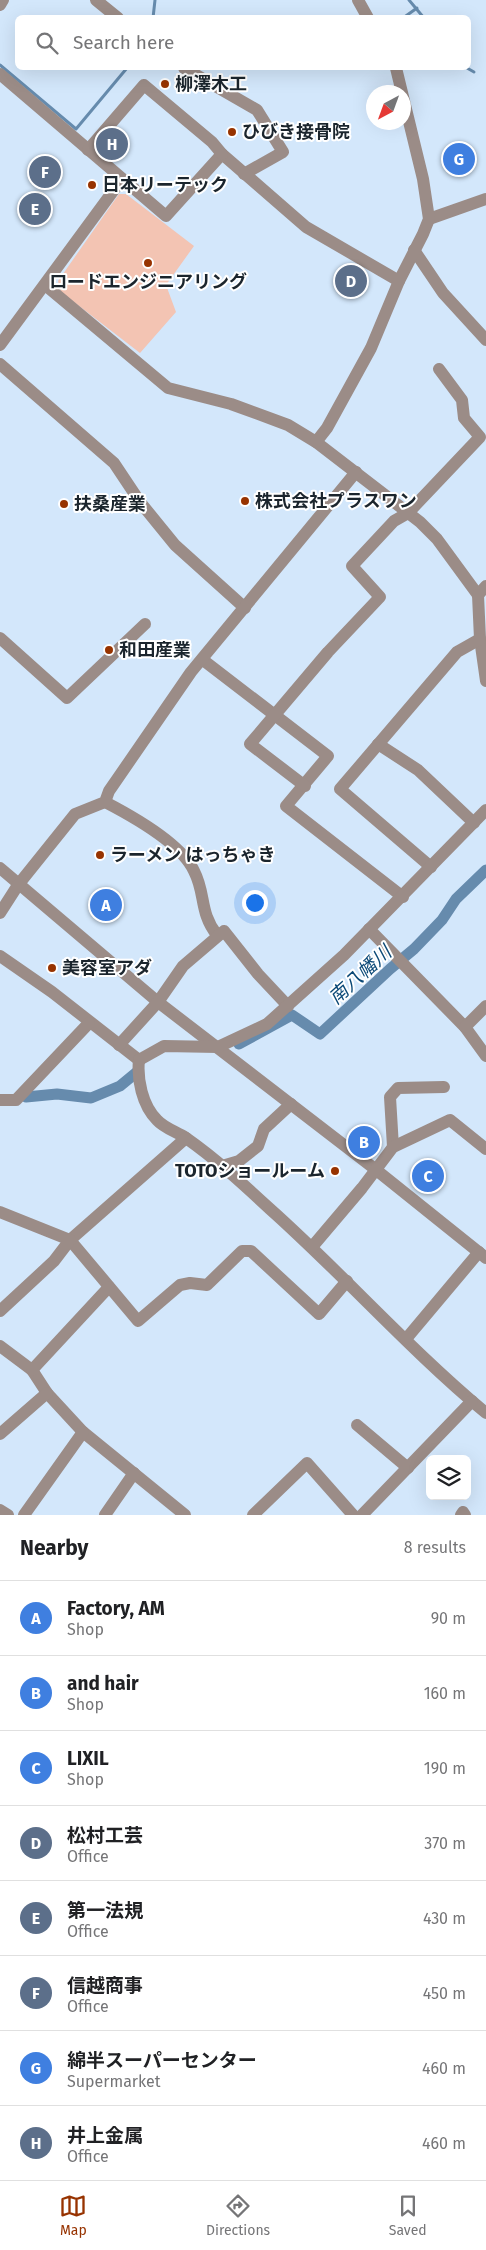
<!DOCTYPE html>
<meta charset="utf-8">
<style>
body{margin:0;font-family:"Fira Sans","Noto Sans JP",sans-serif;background:#f2f2f2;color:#202124}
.controls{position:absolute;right:15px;bottom:15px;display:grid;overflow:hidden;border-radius:8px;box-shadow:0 5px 20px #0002}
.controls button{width:45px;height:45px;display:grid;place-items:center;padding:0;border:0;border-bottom:1px solid #e0e0e0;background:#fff;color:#202124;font:25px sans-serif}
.compass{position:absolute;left:366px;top:85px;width:45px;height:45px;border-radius:50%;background:#fff;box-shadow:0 5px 20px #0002;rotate:221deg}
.you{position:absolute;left:254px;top:902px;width:18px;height:18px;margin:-12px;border:4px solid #fff;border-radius:50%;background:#1a73e8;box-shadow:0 0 0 8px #1a73e833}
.badge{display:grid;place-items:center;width:32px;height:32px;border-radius:50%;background:#973300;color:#fff;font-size:16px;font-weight:700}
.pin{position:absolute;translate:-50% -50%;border:2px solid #fff;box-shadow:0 1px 5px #0006}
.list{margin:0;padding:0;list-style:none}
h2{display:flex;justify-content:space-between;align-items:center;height:65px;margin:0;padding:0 20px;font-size:21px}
h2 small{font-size:16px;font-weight:400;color:#757577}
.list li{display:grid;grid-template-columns:32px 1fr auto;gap:15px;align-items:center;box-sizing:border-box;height:75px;padding:0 20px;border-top:1px solid #e0e0e0}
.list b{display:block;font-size:19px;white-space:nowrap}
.list p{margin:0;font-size:16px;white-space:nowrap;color:#757577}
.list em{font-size:16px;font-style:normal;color:#757577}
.icon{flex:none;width:28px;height:28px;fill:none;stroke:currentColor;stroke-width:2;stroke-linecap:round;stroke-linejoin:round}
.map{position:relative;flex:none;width:486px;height:1515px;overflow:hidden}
.search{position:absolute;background:#fff;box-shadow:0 5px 20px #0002;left:15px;right:15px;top:15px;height:55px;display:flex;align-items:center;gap:12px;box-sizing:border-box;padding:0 18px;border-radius:8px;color:#757577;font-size:19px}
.sheet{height:665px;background:#fff}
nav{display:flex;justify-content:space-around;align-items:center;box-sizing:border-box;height:70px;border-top:1px solid #e0e0e0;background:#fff;font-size:14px;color:#757577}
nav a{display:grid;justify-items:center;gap:2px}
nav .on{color:#973300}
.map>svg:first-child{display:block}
.green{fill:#f3c4b3}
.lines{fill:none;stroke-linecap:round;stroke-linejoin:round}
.stream{stroke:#668bad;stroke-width:3}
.canal{stroke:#668bad;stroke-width:11}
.minor{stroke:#9b8c87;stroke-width:12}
.poi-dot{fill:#973300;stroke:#fff;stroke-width:2}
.labels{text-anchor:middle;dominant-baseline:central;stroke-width:4;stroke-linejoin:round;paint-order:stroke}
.poi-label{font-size:18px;font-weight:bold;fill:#1b252d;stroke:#fff;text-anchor:start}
.water-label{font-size:19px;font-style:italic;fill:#0b4977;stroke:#fff}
</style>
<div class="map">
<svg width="486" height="1515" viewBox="0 0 486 1515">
<rect width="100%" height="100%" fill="#d3e7fb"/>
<path class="green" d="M119,194h7l68,52 -28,39 10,27 -36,41 -79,-61 -3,-11z"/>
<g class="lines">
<g class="stream">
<path d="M409,0l15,18"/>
<path d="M153,18l2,-18"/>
<path d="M403,18l14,-10"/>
<path d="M0,65l76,64 51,-61"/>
<path d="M467,68l7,4"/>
</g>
<g class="canal">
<path d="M239,1044l53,-29 28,19 70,-65 24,-20 28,-29 14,-21 30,-29"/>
<path d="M26,1097l31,-3 34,4 29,-12 17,-14"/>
</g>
<g class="minor">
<path d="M96,0l22,18"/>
<path d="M358,0l10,18"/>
<path d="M0,5l3,-5"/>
<path d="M184,68l73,42 26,42 -39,22"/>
<path d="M0,74l166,142 56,-62 84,73 93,54"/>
<path d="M88,150l56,-65 68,57 10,12"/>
<path d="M429,219l57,-20"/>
<path d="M414,250l29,43 43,47"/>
<path d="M45,285l123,103 63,16 57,21 28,17 104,80 17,17 41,56 8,-9"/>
<path d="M0,345l122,-166"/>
<path d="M0,364l114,99 26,39 35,43 70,63"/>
<path d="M316,442l11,-14 44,-80 28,-67 24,-47 6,-15 -6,-40 -27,-111"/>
<path d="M478,595l2,44 6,42"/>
<path d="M0,638l67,60 78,-74"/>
<path d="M203,660l125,96 -42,50 117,91"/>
<path d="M378,744l40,26 56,53"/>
<path d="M305,786l-55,-42 78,-92 52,-55 -28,-31 42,-45 14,-8 72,-76 -16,-19 -2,-18 -23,-31"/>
<path d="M105,802c27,14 76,41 89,69 12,23 5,41 23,64"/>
<path d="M431,867l-91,-78 117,-137 23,-13"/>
<path d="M0,868l158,134 217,167 111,89"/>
<path d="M0,913l18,-28 57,-71 30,-12 4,-11 82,-119 165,-200"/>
<path d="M369,929l96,98 21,29"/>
<path d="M0,956l52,36 87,68"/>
<path d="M465,1027l21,-21"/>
<path d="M119,1045l39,-43 25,-36 41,-35 34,43 30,32"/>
<path d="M139,1060c-2,19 3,45 18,60 7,8 20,12 29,18 30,21 57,46 84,71 74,66 140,141 216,204"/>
<path d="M139,1060l25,-14 54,1 49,-23 77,-69 142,-145"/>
<path d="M0,1100h16l73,-77"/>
<path d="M186,1138l-116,102 68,81 42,-36 10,-2 17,2 35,-34h9l68,63 28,-33"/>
<path d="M393,1147l-3,-50 8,-9 46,-1"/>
<path d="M222,1166l17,-5 19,-15 6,-17 27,-25"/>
<path d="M0,1212l70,28 -16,21 -54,50"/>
<path d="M312,1247l50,-59 31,-41 57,-27 36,29"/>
<path d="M406,1339l73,-87"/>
<path d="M0,1346l32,24 15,23 36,39 102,83"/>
<path d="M32,1370l77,-83"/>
<path d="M357,1425l51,43"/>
<path d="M0,1434l47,-41"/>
<path d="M0,1510l8,5"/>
<path d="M24,1515l59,-83"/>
<path d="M105,1515l29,-42"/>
<path d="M253,1515l54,-52 46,52"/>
<path d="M362,1515l110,-114"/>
<path d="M461,1515l2,-3 2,3"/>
</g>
</g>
<g class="poi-dot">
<circle cx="165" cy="84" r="5"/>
<circle cx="232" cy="132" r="5"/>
<circle cx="92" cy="185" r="5"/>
<circle cx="148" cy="263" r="5"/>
<circle cx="245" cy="501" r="5"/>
<circle cx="64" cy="504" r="5"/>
<circle cx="109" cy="650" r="5"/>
<circle cx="100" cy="855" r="5"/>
<circle cx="52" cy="968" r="5"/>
<circle cx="335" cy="1171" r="5"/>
</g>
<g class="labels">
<g class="poi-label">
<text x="175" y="84">柳澤木工</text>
<text x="242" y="132">ひびき接骨院</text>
<text x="102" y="185">日本リーテック</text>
<text x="148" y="282" text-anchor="middle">ロードエンジニアリング</text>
<text x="255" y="501">株式会社プラスワン</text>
<text x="74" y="504">扶桑産業</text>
<text x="119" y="650">和田産業</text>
<text x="110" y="855">ラーメン はっちゃき</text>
<text x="62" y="968">美容室アダ</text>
<text x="325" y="1171" text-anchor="end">TOTOショールーム</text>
</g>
<g class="water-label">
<text transform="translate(360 975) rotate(-42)">南八幡川</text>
</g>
</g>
</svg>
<div class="controls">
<button><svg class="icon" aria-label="layers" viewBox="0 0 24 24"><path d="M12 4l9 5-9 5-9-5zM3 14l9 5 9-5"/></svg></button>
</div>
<svg class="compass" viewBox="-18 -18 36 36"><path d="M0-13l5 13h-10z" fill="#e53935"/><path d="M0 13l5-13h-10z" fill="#757577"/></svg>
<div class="you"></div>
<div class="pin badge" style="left:106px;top:905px;background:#3f7fe0">A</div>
<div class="pin badge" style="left:364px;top:1142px;background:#3f7fe0">B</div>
<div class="pin badge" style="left:428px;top:1176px;background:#3f7fe0">C</div>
<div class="pin badge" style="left:351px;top:281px;background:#5c6f8a">D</div>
<div class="pin badge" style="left:35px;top:209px;background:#5c6f8a">E</div>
<div class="pin badge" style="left:45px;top:172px;background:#5c6f8a">F</div>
<div class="pin badge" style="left:459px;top:159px;background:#3f7fe0">G</div>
<div class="pin badge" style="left:112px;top:144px;background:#5c6f8a">H</div>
<div class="search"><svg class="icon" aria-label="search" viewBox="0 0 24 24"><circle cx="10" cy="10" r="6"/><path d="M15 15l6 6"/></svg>Search here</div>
</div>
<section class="sheet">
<h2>Nearby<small>8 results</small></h2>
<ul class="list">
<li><span class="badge" style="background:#3f7fe0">A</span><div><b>Factory, AM</b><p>Shop</p></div><em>90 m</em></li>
<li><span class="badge" style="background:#3f7fe0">B</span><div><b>and hair</b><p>Shop</p></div><em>160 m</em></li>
<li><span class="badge" style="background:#3f7fe0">C</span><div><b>LIXIL</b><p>Shop</p></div><em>190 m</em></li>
<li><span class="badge" style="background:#5c6f8a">D</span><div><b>松村工芸</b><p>Office</p></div><em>370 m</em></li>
<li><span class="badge" style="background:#5c6f8a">E</span><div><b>第一法規</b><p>Office</p></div><em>430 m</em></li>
<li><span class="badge" style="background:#5c6f8a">F</span><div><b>信越商事</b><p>Office</p></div><em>450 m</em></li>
<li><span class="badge" style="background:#3f7fe0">G</span><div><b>綿半スーパーセンター</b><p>Supermarket</p></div><em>460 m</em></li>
<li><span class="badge" style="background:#5c6f8a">H</span><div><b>井上金属</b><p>Office</p></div><em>460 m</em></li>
</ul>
</section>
<nav>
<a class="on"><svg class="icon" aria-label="map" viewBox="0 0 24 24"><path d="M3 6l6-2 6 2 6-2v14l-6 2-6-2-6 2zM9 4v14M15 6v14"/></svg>Map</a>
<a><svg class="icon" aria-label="directions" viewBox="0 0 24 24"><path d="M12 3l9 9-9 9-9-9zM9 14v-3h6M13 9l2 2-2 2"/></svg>Directions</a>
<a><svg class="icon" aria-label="saved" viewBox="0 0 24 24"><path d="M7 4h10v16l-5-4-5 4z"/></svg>Saved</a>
</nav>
